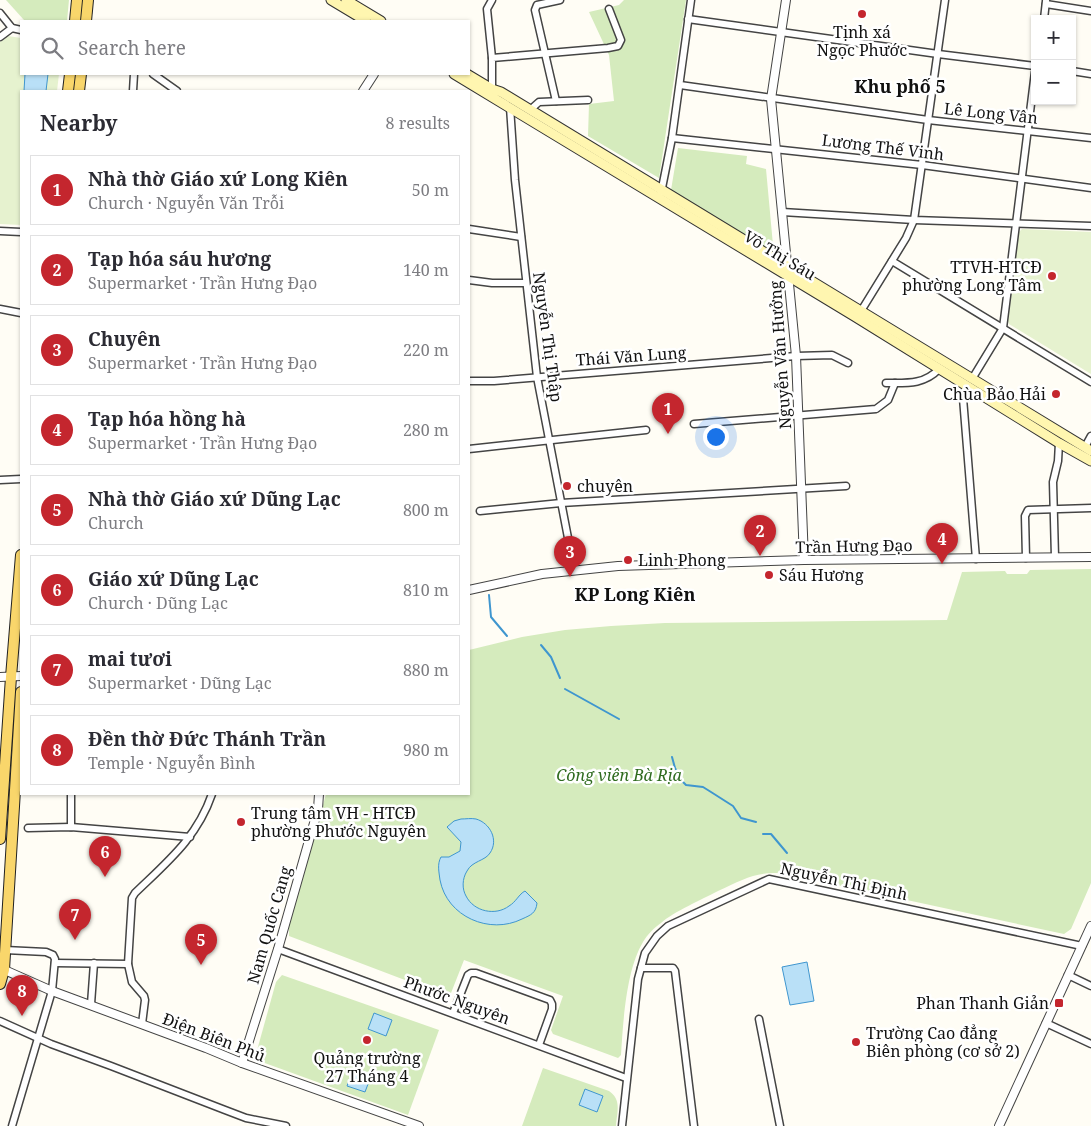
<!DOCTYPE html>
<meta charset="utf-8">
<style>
body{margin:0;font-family:"Noto Serif",serif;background:#f2f2f3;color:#2b2b33}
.controls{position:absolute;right:15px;top:15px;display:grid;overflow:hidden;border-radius:0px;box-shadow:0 1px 4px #0004}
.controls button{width:45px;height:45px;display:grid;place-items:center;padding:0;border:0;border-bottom:1px solid #e1e1e2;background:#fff;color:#2b2b33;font:25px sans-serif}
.you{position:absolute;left:715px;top:436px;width:18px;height:18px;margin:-12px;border:4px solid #fff;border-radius:50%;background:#1a73e8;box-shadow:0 0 0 8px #1a73e833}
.badge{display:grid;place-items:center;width:32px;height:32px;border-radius:50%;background:#c4262e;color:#fff;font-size:16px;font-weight:700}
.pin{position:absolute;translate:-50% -41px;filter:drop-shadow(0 1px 2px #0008)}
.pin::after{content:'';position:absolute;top:26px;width:18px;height:15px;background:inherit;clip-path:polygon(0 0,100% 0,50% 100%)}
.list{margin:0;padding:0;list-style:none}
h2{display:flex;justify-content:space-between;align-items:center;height:65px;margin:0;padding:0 20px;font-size:21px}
h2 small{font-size:16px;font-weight:400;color:#7c7c81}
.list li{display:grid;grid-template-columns:32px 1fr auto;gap:15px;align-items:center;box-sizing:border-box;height:70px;margin:0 10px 10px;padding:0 10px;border:1px solid #e1e1e2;border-radius:0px}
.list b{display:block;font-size:19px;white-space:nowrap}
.list p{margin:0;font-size:16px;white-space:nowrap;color:#7c7c81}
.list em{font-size:16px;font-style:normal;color:#7c7c81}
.icon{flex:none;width:28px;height:28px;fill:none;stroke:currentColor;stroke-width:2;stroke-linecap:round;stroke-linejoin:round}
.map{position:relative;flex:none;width:1091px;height:1126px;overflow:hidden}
.search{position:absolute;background:#fff;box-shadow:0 1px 4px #0004;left:20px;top:20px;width:450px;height:55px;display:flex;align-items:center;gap:12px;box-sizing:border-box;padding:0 18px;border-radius:0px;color:#7c7c81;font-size:19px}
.panel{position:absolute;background:#fff;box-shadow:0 1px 4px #0004;left:20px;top:90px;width:450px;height:705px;border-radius:0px}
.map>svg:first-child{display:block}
.green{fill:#d5ebbd}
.pitch{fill:#e6f2cf}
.water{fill:#b9e0f7;stroke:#3f96cf}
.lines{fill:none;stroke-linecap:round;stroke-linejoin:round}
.stream{stroke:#3f96cf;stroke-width:2}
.minor-casing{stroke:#444;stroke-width:9}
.tertiary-casing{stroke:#444;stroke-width:10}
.secondary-casing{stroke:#333;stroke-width:11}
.primary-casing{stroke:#222;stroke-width:12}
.minor{stroke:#fff;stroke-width:6}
.tertiary{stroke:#fff;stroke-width:8}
.secondary{stroke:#fff6b0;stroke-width:9}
.primary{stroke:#f9d66b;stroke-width:10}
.poi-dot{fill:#c4262e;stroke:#fff;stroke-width:2}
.labels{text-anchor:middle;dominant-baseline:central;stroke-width:5;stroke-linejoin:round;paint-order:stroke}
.poi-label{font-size:16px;fill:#111;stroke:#fff;text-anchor:start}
.street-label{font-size:16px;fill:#111;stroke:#fff}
.park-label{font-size:16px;font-style:italic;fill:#2f6b1f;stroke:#fff}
.neighbourhood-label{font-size:18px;font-weight:bold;fill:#111;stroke:#fff}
</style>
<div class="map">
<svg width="1091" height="1126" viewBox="0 0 1091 1126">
<rect width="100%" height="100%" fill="#fffdf5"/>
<g class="green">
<path d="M6,0h63l-2,21 -43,-1z"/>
<path d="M624,0h62l-27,178 -71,-42 1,-32 25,-3 -5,-46 -20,-43 30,-7z"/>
<path d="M678,148l69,8 -1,8 20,5 8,87 -103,-66z"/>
<path d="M1091,569v314l-20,46 -7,5 -273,-59c-31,-6 -45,3 -73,16 -15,8 -45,21 -57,32 -7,5 -14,12 -18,19 -17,28 -20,81 -22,113l-3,3 -65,-24 -2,-4 12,-34 -99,-36 -13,33 -4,3 -158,-60v-11l12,-40 25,-91h143v-144l53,-13 43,-7 46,-4 54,-3 282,-3 15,-48 43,-1 2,3h20l3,-4z"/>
<path d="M282,975l157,55 -31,85 -146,-53 -6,-8 20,-72z"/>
<path d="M543,1068l66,23c13,9 8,21 7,35h-94z"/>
</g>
<g class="pitch">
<path d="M8,36l13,2v36h38l-2,17h-36v134l-21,-1v-182z"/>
<path d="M1022,229l69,3v142l-82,-50 -2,-5 12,-87z"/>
</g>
<g class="water">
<path d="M25,74h23l-2,17h-22z"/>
<path d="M461,819c5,0 10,-1 15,0 14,4 23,21 14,34 -5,8 -18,8 -23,18 -5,8 -5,18 -1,25 8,16 30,20 43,10 7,-4 10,-12 16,-15l12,12c-1,10 -6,12 -15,16 -32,16 -75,-2 -82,-39 -1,-8 -3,-16 1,-23h8l11,-6 1,-9 -14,-15 7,-6z"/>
<path d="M807,962l7,39 -24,4 -8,-38z"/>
<path d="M374,1013l18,7 -6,16 -18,-7z"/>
<path d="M353,1070l18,6 -6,16 -18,-6z"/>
<path d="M585,1089l18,7 -6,16 -18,-7z"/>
</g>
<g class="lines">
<g class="stream">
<path d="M489,595l2,22 16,19"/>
<path d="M541,645l10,12 9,21"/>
<path d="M565,689l54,30"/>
<path d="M672,757l3,11 7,13 4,4 17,2 8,5 22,14 8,12 15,4"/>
<path d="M763,834h8l16,19"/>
</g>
<g class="minor-casing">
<g id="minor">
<path d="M492,0l-5,9 5,49"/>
<path d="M1046,4l45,7"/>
<path d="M0,13l12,15 9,2"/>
<path d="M688,19l250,35 97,12"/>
<path d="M1044,19l2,-18"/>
<path d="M0,37l12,-9"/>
<path d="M1072,71l19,3"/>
<path d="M153,74l24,17"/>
<path d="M680,85l248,35 163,18"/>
<path d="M492,89v-31l116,-10 10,-2 3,-6 -12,-31"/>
<path d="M133,91l1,-17"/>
<path d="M556,101l-21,-91 2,-5 23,-5"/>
<path d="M510,107l5,73 22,197 37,192"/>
<path d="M530,110l9,-8 49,-2"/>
<path d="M672,138l250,27 169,23"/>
<path d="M661,193l11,-55 19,-138"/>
<path d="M782,212l132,8 177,6"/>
<path d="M469,229l52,8"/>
<path d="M0,231l21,1"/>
<path d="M892,261l199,121"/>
<path d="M469,280l23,3h34"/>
<path d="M0,309l21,4"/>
<path d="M861,311l45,-73 8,-18 31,-220"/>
<path d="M972,379l31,-51 32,-256"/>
<path d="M469,381h25l302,-25 36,-1 16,8"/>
<path d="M886,383c20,0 38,2 53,-14"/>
<path d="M966,386l-3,12 13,161"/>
<path d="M694,424l182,-15 12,-9 7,-17"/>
<path d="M1085,447l6,-11"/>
<path d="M469,449l177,-19"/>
<path d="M0,480l21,-1"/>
<path d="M480,511l81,-8 285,-17"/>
<path d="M1055,557l-2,-75 5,-21 1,-18"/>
<path d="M1026,558l-1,-42 3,-6 63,-2"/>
<path d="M71,794v33"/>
<path d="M28,828l43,-1 119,10"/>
<path d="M278,949l348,129"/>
<path d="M5,950l41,2 7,3 2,4 -3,32 -40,135"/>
<path d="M55,963l73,1"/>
<path d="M641,968h32l2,3 19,155"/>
<path d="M1068,975l23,11"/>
<path d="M91,1004l3,-41"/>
<path d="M453,1013l15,-38 3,-2h5l74,27 2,4v5l-13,36"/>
<path d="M759,1019l21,107"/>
<path d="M0,1021l51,23 60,22 114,44 21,8 40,8"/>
<path d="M1046,1023l45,21"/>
<path d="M142,1024l3,-24 -1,-4 -12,-14 -4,-18 4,-66 3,-5c32,-31 62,-55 77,-99"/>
<path d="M622,1126l16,-147 7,-26 12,-17 11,-10 101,-47 313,67"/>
</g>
</g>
<g class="tertiary-casing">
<g id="tertiary">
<path d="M786,0l-15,99 25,257 8,204"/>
<path d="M363,91l11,-17"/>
<path d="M469,590l73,-16 76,-8 186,-6 287,-3"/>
<path d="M0,677l21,-1"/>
<path d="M0,968l52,23 154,57 36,15 177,63"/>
<path d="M242,1063l36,-114 40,-140 1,-15"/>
<path d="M999,1126l92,-200"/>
</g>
</g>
<g class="secondary-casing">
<g id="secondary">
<path d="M331,0l35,21"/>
<path d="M346,0l35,21"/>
<path d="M454,74l400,242 205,127 32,18"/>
<path d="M467,74l25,15 9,3 590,359"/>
</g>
</g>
<g class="primary-casing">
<g id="primary">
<path d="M75,21l2,-21"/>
<path d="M86,21l2,-21"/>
<path d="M68,91l2,-17"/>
<path d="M79,91l2,-17"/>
<path d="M0,839l11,-162 10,-122"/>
<path d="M0,984l4,-14 17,-278"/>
</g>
</g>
<use href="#minor" class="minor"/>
<use href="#tertiary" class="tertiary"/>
<use href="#secondary" class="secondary"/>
<use href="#primary" class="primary"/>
</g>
<g class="poi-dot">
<circle cx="862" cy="14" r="5"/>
<circle cx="1052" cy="276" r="5"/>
<circle cx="1056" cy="394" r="5"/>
<circle cx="567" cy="486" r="5"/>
<circle cx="628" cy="560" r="5"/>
<circle cx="769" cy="575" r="5"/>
<circle cx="241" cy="822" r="5"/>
<rect x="1054" y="998" width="10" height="10" rx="2.5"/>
<circle cx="367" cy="1040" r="5"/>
<circle cx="856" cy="1042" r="5"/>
</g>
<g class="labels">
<g class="poi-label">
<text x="862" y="32" text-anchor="middle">Tịnh xá<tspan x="862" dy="18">Ngọc Phước</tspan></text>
<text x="1042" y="267" text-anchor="end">TTVH-HTCĐ<tspan x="1042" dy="18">phường Long Tâm</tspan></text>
<text x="1046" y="394" text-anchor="end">Chùa Bảo Hải</text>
<text x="577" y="486">chuyên</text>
<text x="638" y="560">Linh Phong</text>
<text x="779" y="575">Sáu Hương</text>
<text x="251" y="813">Trung tâm VH - HTCĐ<tspan x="251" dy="18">phường Phước Nguyên</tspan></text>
<text x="1049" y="1003" text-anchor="end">Phan Thanh Giản</text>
<text x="866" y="1033">Trường Cao đẳng<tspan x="866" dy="18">Biên phòng (cơ sở 2)</tspan></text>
<text x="367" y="1058" text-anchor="middle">Quảng trường<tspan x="367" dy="18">27 Tháng 4</tspan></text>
</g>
<g class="street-label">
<text transform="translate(991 113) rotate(6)">Lê Long Vân</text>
<text transform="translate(883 147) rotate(7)">Lương Thế Vinh</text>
<text transform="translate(780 255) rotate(31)">Võ Thị Sáu</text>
<text transform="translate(548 337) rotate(82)">Nguyễn Thị Thập</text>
<text transform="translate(780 355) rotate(-94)">Nguyễn Văn Hưởng</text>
<text transform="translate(631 356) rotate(-4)">Thái Văn Lung</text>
<text transform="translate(854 546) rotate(-1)">Trần Hưng Đạo</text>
<text transform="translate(844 881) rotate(12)">Nguyễn Thị Định</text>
<text transform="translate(269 925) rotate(-74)">Nam Quốc Cang</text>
<text transform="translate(457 1000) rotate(20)">Phước Nguyên</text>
<text transform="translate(214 1037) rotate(21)">Điện Biên Phủ</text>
</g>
<g class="park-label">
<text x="619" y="775">Công viên Bà Rịa</text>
</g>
<g class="neighbourhood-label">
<text x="900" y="86">Khu phố 5</text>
<text x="635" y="594">KP Long Kiên</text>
</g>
</g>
</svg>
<div class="controls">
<button>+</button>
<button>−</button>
</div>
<div class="you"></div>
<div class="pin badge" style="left:668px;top:434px">1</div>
<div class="pin badge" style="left:760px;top:556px">2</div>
<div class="pin badge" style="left:570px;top:577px">3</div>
<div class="pin badge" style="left:942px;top:564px">4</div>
<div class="pin badge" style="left:201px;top:965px">5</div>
<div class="pin badge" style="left:105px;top:877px">6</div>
<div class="pin badge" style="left:75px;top:940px">7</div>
<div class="pin badge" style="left:22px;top:1016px">8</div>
<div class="search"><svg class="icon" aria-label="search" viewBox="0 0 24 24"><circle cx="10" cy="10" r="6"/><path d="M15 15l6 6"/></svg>Search here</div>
<section class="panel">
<h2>Nearby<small>8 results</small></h2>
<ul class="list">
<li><span class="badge">1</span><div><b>Nhà thờ Giáo xứ Long Kiên</b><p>Church · Nguyễn Văn Trỗi</p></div><em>50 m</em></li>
<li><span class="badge">2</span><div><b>Tạp hóa sáu hương</b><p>Supermarket · Trần Hưng Đạo</p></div><em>140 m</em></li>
<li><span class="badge">3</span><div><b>Chuyên</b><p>Supermarket · Trần Hưng Đạo</p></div><em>220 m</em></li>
<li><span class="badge">4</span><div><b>Tạp hóa hồng hà</b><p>Supermarket · Trần Hưng Đạo</p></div><em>280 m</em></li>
<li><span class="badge">5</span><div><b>Nhà thờ Giáo xứ Dũng Lạc</b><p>Church</p></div><em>800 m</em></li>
<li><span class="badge">6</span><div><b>Giáo xứ Dũng Lạc</b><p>Church · Dũng Lạc</p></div><em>810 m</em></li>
<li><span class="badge">7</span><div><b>mai tươi</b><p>Supermarket · Dũng Lạc</p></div><em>880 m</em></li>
<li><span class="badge">8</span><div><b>Đền thờ Đức Thánh Trần</b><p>Temple · Nguyễn Bình</p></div><em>980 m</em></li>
</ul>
</section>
</div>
